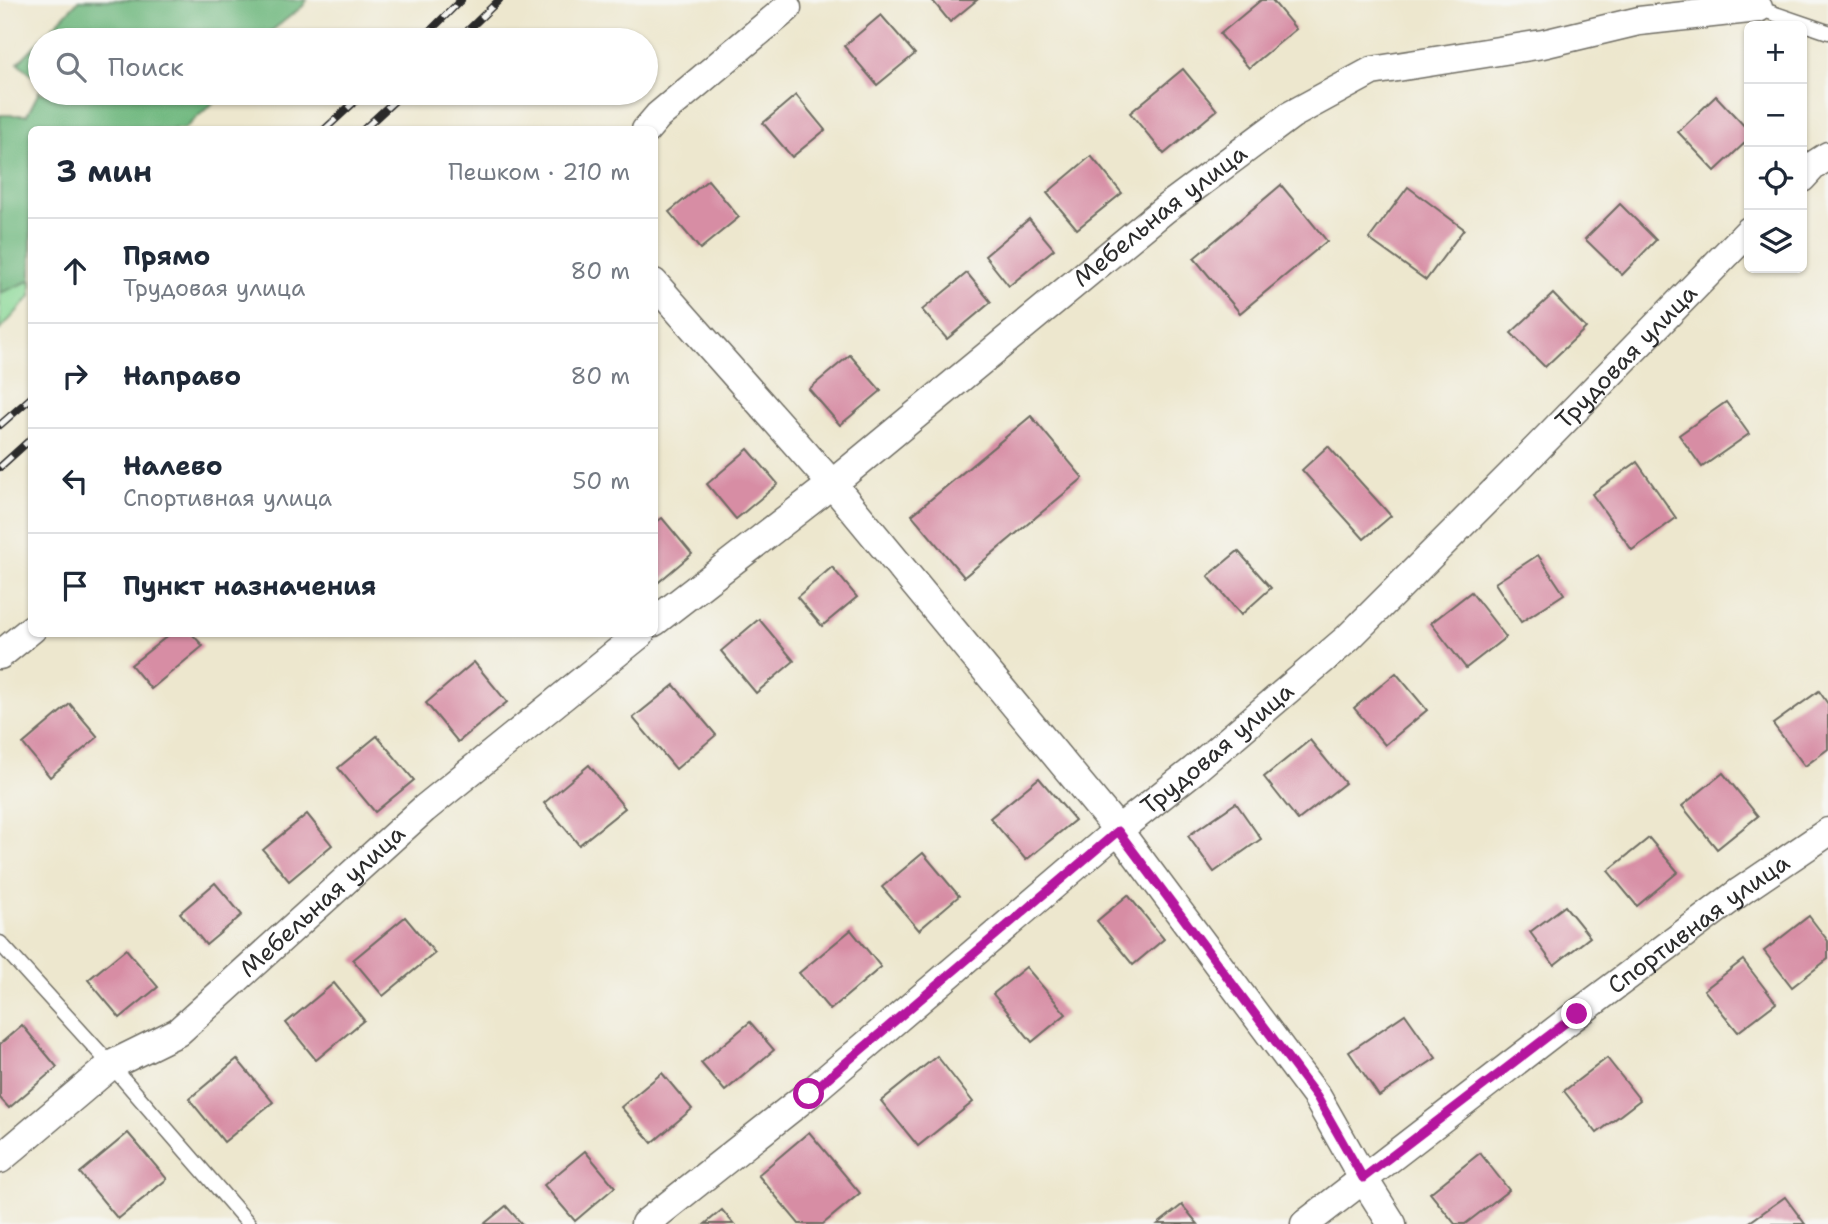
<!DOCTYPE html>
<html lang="ru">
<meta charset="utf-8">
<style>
body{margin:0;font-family:"Shantell Sans",sans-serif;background:#f2f2f3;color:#1f2937}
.controls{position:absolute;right:21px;top:21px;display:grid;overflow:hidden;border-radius:10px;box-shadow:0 2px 5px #0004}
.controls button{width:63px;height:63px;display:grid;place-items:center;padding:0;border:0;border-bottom:2px solid #e0e1e3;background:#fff;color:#1f2937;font:35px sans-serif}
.stop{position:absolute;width:21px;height:21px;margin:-16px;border:5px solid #b5179e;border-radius:50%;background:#fff}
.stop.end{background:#b5179e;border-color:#fff;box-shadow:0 2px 7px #0008}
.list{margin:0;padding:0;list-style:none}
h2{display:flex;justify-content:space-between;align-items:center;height:91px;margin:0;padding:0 28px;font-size:30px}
h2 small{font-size:23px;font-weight:400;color:#747a83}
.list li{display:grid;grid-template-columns:46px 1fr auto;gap:21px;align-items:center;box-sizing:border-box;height:105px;padding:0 28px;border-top:2px solid #e0e1e3}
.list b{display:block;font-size:26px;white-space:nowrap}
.list p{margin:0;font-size:23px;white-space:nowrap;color:#747a83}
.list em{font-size:23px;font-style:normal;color:#747a83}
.icon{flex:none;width:38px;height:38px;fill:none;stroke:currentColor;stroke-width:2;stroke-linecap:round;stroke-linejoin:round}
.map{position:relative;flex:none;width:1828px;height:1224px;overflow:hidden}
.search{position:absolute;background:#fff;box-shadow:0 2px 5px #0004;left:28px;top:28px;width:630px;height:77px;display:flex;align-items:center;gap:18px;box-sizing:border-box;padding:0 24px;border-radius:38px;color:#747a83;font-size:26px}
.panel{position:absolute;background:#fff;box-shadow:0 2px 5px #0004;left:28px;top:126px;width:630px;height:511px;border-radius:10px}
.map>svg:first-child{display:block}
.green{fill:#8ad896;stroke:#5a8260;stroke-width:2}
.forest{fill:#6fb87f;stroke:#4d7255;stroke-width:2}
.building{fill:#d78da4}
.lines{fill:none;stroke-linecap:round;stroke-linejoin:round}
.lane-casing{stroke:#6f6d64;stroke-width:17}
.street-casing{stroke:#6f6d64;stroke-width:31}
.lane{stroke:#fff;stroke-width:14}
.street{stroke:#fff;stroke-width:28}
.rail-casing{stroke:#2b2b2b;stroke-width:8}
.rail{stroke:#f6f6f2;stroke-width:5;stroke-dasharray:16;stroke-linecap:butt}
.route{stroke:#b5179e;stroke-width:9}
.labels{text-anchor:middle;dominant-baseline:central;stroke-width:6;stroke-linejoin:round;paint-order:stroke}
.street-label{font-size:24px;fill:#2b2b2b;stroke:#f6f6f2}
</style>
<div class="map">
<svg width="1828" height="1224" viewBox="0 0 1828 1224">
<rect width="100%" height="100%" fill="#f6f6f2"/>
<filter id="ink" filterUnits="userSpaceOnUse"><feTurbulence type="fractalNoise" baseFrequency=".0143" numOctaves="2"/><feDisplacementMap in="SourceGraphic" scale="14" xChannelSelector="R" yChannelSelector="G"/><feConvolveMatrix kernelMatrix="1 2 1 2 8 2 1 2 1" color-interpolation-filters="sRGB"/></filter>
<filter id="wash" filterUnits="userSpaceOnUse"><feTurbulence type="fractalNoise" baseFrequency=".00686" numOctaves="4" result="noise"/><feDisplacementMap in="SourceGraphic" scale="28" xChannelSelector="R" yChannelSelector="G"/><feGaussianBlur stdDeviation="1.57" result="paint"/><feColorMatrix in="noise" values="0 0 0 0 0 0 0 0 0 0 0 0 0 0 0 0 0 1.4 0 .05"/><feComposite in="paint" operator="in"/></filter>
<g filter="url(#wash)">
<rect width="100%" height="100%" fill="#ede7ce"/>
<path class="green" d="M31,280v16l-31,34v-37z"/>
<g class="forest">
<path d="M79,0h228l-4,6 -43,34h-220v42l-22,-19z"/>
<path d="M40,90v3h184l-40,36 -152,1 -1,150 -31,13v-178h27z"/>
</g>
<g id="blocks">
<g class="building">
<path d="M932,0h45l-27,22z"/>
<path d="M1261,0h11l24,29 -47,39 -29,-34z"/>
<path d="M881,15l34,39 -38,31 -33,-39z"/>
<path d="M1183,69l34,41 -53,44 -34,-41z"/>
<path d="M796,95l29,35 -33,27 -29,-34z"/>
<path d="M1716,96l33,35v8l-34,32 -37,-39z"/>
<path d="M1091,156l31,37 -45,36 -30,-36z"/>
<path d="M708,180l31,37 -39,32 -31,-37z"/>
<path d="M1281,185l46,56 -87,72 -46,-55z"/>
<path d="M1408,187l56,42 -38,51 -57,-41z"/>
<path d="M1620,204l36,36 -34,35 -37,-36z"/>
<path d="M1029,219l25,30 -45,37 -24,-30z"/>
<path d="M967,273l24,29 -44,37 -25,-29z"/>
<path d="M1553,294l33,34 -41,39 -34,-34z"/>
<path d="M850,355l31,36 -41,34 -31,-36z"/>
<path d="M1726,402l23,32 -47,33 -23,-32z"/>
<path d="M1031,416l52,62 -119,99 -52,-62z"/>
<path d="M1328,446l63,70 -27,23 -62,-69z"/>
<path d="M748,449l30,35 -42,35 -29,-35z"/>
<path d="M1637,462l39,56 -44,32 -40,-56z"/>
<path d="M662,518l30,36 -38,32v-62z"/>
<path d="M1238,551l33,37 -30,27 -33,-39z"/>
<path d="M1538,555l26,39 -43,28 -26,-39z"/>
<path d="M832,567l25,30 -35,29 -25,-29z"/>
<path d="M1471,592l35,45 -40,31 -35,-45z"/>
<path d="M759,619l35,42 -38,32 -35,-42z"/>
<path d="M170,634h22l11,12 -52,43 -20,-24z"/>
<path d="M474,662l33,40 -49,40 -32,-39z"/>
<path d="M1396,673l31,37 -42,35 -31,-37z"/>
<path d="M674,685l42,50 -40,34 -43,-51z"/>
<path d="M1819,691l9,13v45l-23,17 -32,-42z"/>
<path d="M70,704l28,33 -48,40 -27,-33z"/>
<path d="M377,736l37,44 -39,32 -37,-44z"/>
<path d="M1310,740l35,43 -47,37 -34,-43z"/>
<path d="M589,765l36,43 -46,37 -35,-42z"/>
<path d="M1723,773l35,43 -41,33 -35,-43z"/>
<path d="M1039,778l36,42 -49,40 -36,-42z"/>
<path d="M1236,803l25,36 -47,33 -26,-36z"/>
<path d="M307,814l25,31 -43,36 -26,-31z"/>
<path d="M1649,838l29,34 -41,34 -29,-35z"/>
<path d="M923,853l36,43 -40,34 -37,-43z"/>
<path d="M215,883l27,32 -36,30 -26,-32z"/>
<path d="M1128,895l36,44 -31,26 -36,-44z"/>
<path d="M1565,906l25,31 -36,28 -24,-33z"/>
<path d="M1809,916l19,25v18l-36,28 -28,-36z"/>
<path d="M405,917l30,36 -52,43 -30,-36z"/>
<path d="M851,930l30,37 -51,43 -31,-37z"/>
<path d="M126,949l32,38 -38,31 -32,-38z"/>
<path d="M1743,960l33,43 -38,29 -34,-42z"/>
<path d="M1026,967l40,47 -34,28 -39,-48z"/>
<path d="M334,983l30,37 -48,40 -30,-37z"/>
<path d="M1405,1014l31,44 -57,38 -30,-44z"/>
<path d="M750,1022l24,28 -49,41 -24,-28z"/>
<path d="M22,1025l35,42 -48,41 -9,-10v-54z"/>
<path d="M937,1056l36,46 -55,44 -37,-45z"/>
<path d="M1607,1058l33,42 -43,33 -33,-42z"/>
<path d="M237,1059l36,43 -49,40 -35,-43z"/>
<path d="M662,1073l30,36 -40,34 -31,-36z"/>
<path d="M809,1132l51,61 -37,31h-24l-41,-49z"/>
<path d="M128,1133l39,46 -49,40 -38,-46z"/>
<path d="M585,1151l30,36 -40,34 -31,-36z"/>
<path d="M1480,1153l29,37 -44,34h-10l-25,-31z"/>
<path d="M1785,1197l20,27h-58z"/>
<path d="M1182,1205l16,19h-40z"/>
<path d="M506,1206l16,18h-38z"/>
<path d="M722,1210l12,14h-29z"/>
</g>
</g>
</g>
<g filter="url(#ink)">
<use href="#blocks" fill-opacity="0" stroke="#6f6d64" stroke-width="2"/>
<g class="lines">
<g class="lane-casing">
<g id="lane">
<path d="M1758,8l70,24"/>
<path d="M0,943l111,122 138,159"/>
</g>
</g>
<g class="street-casing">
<g id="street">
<path d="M646,130l12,-14 129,-108"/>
<path d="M1802,178l12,-13 14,-9"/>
<path d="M654,283l178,201 286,346 199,267 46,81 29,46"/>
<path id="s1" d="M654,622l178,-138 333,-275 126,-94 81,-44 171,-27 96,-23 119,-13"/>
<path d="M0,655l32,-26"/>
<path id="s2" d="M0,1159l111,-94 67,-33 246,-223 216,-175"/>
<path id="s3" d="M645,1224l164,-130 309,-264 76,-60 154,-132 163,-163 238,-244"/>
<path id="s4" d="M1305,1224l272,-210 164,-123 87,-59"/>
</g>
</g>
<use href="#lane" class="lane"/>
<use href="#street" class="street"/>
<g class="rail-casing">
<g id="rail">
<path d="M421,40l40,-40"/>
<path d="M458,40l41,-40"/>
<path d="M324,130l40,-37"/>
<path d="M363,130l40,-37"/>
<path d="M0,425l32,-28"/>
<path d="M0,467l32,-29"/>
</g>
</g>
<use href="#rail" class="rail"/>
</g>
</g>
<g class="lines" filter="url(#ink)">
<path class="route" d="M809,1094l309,-263 199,266 46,81 214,-164"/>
</g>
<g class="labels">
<g class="street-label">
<text stroke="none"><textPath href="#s1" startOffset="649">Мебельная улица</textPath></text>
<text stroke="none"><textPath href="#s3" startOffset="1311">Трудовая улица</textPath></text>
<text stroke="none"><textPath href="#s3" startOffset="744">Трудовая улица</textPath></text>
<text stroke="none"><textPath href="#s2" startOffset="415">Мебельная улица</textPath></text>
<text stroke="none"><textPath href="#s4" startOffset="495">Спортивная улица</textPath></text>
</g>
</g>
</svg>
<div class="controls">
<button>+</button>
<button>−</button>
<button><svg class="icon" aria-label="locate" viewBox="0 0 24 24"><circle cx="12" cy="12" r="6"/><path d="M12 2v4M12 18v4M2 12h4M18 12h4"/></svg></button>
<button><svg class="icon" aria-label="layers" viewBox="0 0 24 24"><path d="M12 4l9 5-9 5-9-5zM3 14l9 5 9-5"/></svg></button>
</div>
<div class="stop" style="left:809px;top:1094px"></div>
<div class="stop end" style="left:1577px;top:1014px"></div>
<div class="search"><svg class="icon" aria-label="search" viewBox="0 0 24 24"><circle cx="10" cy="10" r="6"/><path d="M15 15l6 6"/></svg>Поиск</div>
<section class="panel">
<h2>3 мин<small>Пешком · 210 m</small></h2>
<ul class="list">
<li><svg class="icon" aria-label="ahead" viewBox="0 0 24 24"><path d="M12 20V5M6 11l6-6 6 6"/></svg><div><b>Прямо</b><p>Трудовая улица</p></div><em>80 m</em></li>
<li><svg class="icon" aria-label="right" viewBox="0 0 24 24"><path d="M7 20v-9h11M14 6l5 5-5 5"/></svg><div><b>Направо</b></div><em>80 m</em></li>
<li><svg class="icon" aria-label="left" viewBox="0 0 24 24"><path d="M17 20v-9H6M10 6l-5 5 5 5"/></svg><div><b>Налево</b><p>Спортивная улица</p></div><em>50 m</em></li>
<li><svg class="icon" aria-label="arrive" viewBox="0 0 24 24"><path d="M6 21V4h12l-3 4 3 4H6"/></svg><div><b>Пункт назначения</b></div></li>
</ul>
</section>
</div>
